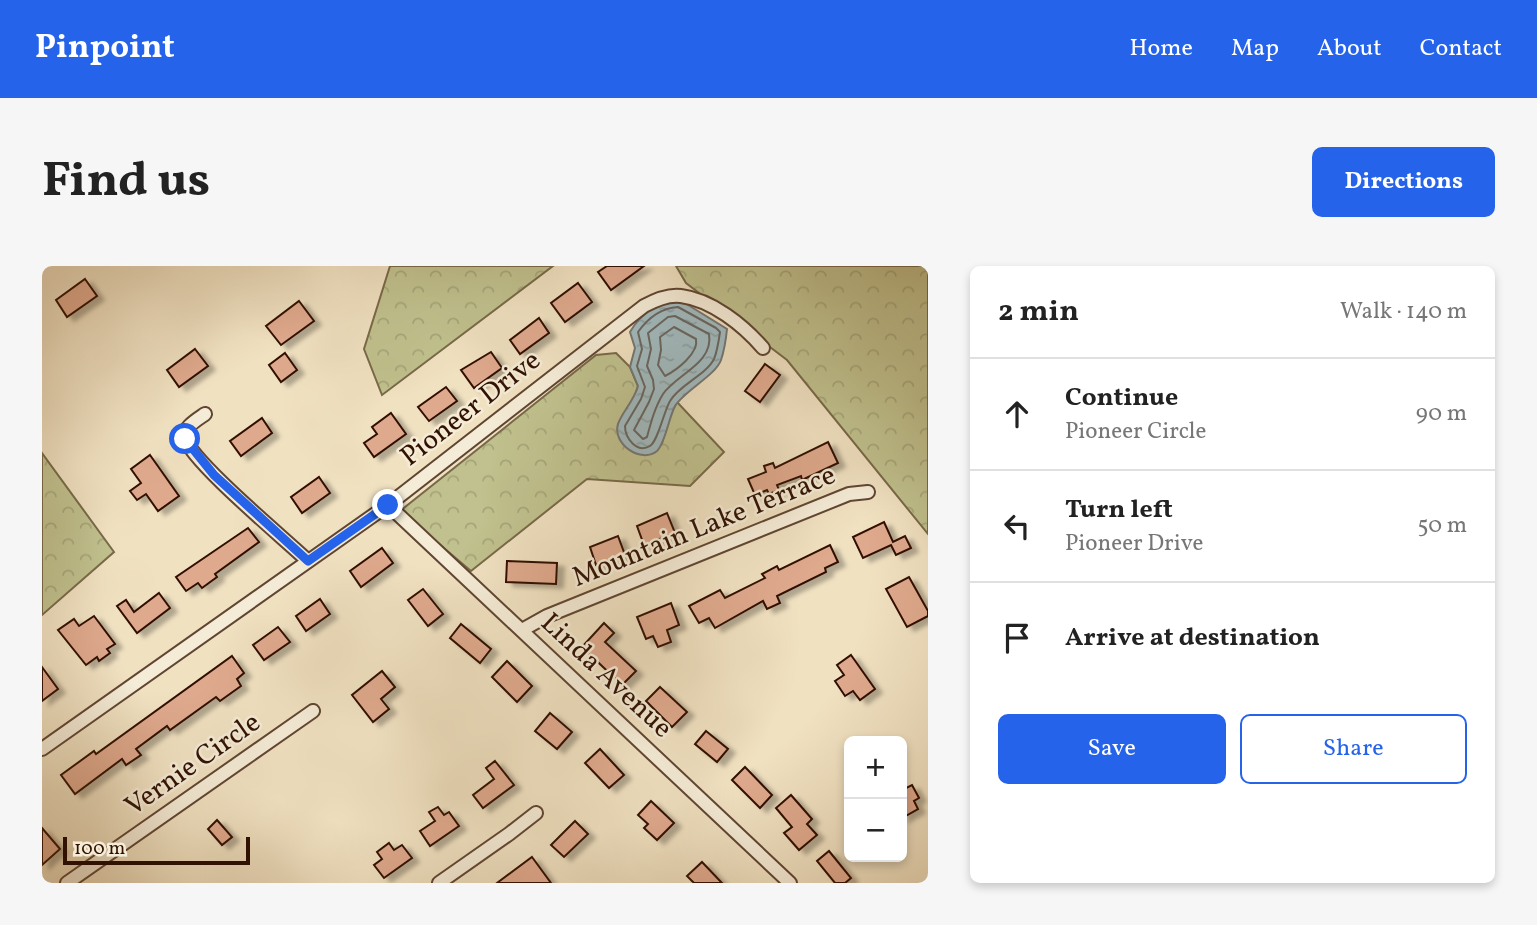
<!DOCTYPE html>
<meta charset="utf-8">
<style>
body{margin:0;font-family:Vollkorn,serif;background:#f6f6f6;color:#222}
.controls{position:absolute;right:21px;bottom:21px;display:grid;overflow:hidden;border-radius:10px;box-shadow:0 4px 10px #0003}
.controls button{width:63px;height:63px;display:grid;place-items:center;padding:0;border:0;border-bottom:2px solid #e0e0e0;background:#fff;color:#222;font:35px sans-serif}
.scale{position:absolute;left:21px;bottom:18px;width:187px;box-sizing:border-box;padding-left:7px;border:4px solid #301102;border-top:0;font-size:19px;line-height:24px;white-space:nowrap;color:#301102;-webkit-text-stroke:5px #f5ecd7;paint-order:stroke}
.stop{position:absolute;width:21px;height:21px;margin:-16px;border:5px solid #2563eb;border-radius:50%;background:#fff}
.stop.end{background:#2563eb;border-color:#fff;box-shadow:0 2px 7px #0008}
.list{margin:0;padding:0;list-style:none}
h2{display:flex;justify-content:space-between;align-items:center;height:91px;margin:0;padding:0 28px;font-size:30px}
h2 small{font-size:23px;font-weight:400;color:#767676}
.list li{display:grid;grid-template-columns:46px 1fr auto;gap:21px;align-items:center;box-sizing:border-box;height:112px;padding:0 28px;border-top:2px solid #e0e0e0}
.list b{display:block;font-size:26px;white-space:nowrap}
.list p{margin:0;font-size:23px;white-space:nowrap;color:#767676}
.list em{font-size:23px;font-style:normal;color:#767676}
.actions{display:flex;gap:14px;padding:21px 28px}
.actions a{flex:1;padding:16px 0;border:2px solid #2563eb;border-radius:10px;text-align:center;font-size:24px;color:#2563eb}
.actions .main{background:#2563eb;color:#fff}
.icon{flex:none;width:38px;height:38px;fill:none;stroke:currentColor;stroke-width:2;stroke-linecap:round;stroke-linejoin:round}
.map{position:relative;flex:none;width:886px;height:617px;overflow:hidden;border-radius:10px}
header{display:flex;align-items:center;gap:42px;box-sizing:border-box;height:98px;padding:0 35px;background:#2563eb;color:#fff}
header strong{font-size:33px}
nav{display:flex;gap:38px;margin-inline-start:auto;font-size:24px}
.intro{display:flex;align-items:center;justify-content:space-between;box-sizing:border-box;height:168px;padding:0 42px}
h1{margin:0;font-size:49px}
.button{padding:18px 32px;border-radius:10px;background:#2563eb;color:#fff;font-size:24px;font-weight:700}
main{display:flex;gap:42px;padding:0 42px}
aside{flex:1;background:#fff;border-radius:10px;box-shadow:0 4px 10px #0003}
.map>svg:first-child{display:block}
.forest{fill:url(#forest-crowns);stroke:#786948;stroke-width:2}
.water{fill:url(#water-ripples);stroke:#747673;stroke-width:2}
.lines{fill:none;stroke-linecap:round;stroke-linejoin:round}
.shore{stroke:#686660;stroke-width:2}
.building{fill:#dfa98d;stroke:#301102;stroke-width:2;filter:url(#shadow)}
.street-casing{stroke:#604532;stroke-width:16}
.street{stroke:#f5ecd7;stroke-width:12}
.route{stroke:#2563eb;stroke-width:9}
.labels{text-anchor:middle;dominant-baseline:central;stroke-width:5;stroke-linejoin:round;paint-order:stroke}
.street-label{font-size:28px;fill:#301102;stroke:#f5ecd7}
</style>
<header>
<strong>Pinpoint</strong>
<nav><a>Home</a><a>Map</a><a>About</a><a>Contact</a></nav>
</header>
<div class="intro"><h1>Find us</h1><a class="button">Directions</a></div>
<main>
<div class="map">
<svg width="886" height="617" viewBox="0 0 886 617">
<defs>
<pattern id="forest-crowns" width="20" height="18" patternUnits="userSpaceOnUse" patternTransform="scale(1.75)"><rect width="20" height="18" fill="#c0c18e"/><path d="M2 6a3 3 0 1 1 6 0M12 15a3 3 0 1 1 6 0" fill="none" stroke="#a5a579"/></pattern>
<pattern id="water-ripples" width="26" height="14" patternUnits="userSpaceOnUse" patternTransform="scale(1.75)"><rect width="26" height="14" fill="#a1babf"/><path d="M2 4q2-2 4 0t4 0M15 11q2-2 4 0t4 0" fill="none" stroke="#8b9fa2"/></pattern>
<filter id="shadow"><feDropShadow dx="7" dy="4" stdDeviation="2" flood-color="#0004"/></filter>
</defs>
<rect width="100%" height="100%" fill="#f0e1c1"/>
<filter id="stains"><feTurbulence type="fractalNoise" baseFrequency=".00286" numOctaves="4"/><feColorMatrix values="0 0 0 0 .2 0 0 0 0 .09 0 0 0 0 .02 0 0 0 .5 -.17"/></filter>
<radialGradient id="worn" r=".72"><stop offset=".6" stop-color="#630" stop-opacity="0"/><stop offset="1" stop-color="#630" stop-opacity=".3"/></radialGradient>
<g class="forest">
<path d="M348,0h163l-171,129 -18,-46z"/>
<path d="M634,0h252v268l-141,-174 -101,-77z"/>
<path d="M574,87l14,14 8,19 -3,10 -17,29 44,18 6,-24 9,-17 47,50 -34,34 -103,-7 -116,92 -71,-60 196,-156z"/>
<path d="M0,187l72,99 -72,63z"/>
</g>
<path class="water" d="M638,34l47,29c-1,10 -3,22 -6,31 -5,15 -37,31 -46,46 -6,11 -10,38 -18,45 -16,13 -45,-7 -39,-27 4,-12 16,-23 20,-38l-8,-19 5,-19 -5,-16c11,-19 29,-31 50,-32z"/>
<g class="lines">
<g class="shore">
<path d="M636,41l38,21 4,4c-1,7 -3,20 -6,27 -8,16 -35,26 -44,42 -6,10 -12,40 -20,45 -13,8 -25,-8 -25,-20l16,-27 4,-12 -8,-21 5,-17 -4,-17c10,-14 23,-24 40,-25z"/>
<path d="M633,50l34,18c5,29 -32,40 -46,60 -8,13 -12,28 -16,43l-4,2 -9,-9 15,-28 5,-13 -1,-9 -6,-14 4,-17 -3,-16 20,-16z"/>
<path d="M632,61l22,12c3,14 -19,31 -31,37l-7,-11 3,-15 -1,-13z"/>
</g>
</g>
<g class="building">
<path d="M565,0h37l-33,24 -13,-18z"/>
<path d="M43,13l12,17 -30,21 -11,-17z"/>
<path d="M536,17l14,19 -27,20 -14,-19z"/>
<path d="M257,35l15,20 -33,24 -15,-19z"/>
<path d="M497,52l10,15 -29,21 -10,-14z"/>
<path d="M153,83l13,17 -29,21 -12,-17z"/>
<path d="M449,86l11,16 -28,20 -13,-18z"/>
<path d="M243,87l12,17 -16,12 -12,-17z"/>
<path d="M723,98l15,11 -20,27 -15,-11z"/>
<path d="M404,121l11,14 -28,20 -11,-14z"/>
<path d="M349,147l15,21 -32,23 -10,-14 13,-9 -5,-7z"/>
<path d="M220,152l10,15 -31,23 -11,-15z"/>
<path d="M786,176l10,21 -36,17 -1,-4 -24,9 2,5 -10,4 -2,-4 -12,5 -7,-16 18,-7 -2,-6 9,-3 2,5z"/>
<path d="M108,189l29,41 -21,15 -12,-17 -9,6 -7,-9 11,-8 -10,-14z"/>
<path d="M277,211l11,16 -28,20 -11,-16z"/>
<path d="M625,247l8,20 -31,12 -7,-19z"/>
<path d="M842,256l9,20 12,-6 6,12 -15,7 -5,-10 -28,13 -10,-21z"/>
<path d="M206,262l11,14 -44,32 2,3 -15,11 -4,-5 -12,8 -10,-14z"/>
<path d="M576,270l7,19 -29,10 -6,-18z"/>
<path d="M788,279l8,17 -13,6 1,4 -49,24 3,7 -13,6 -4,-8 -48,27 -6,-10 -10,5 -10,-17 31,-16 5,8 40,-20 -3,-4 15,-8 2,4z"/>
<path d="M340,282l11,15 -32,24 -11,-16z"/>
<path d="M465,295l50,2 -1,21 -50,-2z"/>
<path d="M867,311l19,34v5l-21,11 -21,-38z"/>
<path d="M381,323l20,25 -15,12 -20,-26z"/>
<path d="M117,327l11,15 -33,25 -20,-27 9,-6 8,12z"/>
<path d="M278,333l10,15 -24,17 -10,-15z"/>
<path d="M629,337l8,22 -12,5 4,12 -13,5 -5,-11 -7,3 -9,-22z"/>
<path d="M52,350l21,28 -8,5 3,4 -11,8 -2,-4 -11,8 -28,-35 16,-11 5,7z"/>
<path d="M562,357l10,10 -9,9 31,29 -14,14 -40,-38z"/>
<path d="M419,358l30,25 -11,14 -30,-25z"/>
<path d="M236,361l12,15 -26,18 -11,-15z"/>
<path d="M809,389l24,34 -15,11 -7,-9 -8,5 -10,-15 9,-6 -7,-10z"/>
<path d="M190,390l12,17 -7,6 4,7 -21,15 -4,-4 -46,33 -3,-4 -31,23 5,6 -15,10 -4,-6 -47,35 -14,-19 33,-24 2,3z"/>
<path d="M465,395l25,25 -15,16 -25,-25z"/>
<path d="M0,401l16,22 -16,12z"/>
<path d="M340,405l13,16 -14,12 8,10 -16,13 -21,-27z"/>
<path d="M618,421l27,25 -15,15 -26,-26z"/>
<path d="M508,447l22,19 -15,17 -22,-18z"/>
<path d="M664,465l22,18 -11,13 -22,-18z"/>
<path d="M558,483l24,26 -15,13 -24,-25z"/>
<path d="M453,495l19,24 -31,23 -10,-13 21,-16 -8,-11z"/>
<path d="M703,501l27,28 -12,13 -28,-28z"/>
<path d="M870,519l7,13 -5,3 4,8 -16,9v-28z"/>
<path d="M749,529l21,24 -5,5 10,11 -18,15 -15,-17 8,-6 -16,-19z"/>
<path d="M609,535l23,22 -17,17 -13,-12 4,-4 -10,-9z"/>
<path d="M396,541l6,8 5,-3 10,14 -29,20 -10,-15 15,-10 -6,-9z"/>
<path d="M175,554l15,17 -10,8 -14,-16z"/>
<path d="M533,555l13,13 -24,23 -13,-12z"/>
<path d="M0,562l18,21 -18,16z"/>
<path d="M347,577l5,7 8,-5 10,13 -28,20 -10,-13 8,-6 -5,-7z"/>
<path d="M787,585l22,27 -6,5h-10l-18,-22z"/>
<path d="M490,591l19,26h-54z"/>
<path d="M660,596l20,21h-28l-7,-7z"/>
</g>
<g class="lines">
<g class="street-casing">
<g id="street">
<path d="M163,148c-7,5 -23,14 -20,24 6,23 101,102 123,123"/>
<path d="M346,239l402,378"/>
<path d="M480,364l25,-14 302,-122 19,-2"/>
<path d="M0,483l346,-244 256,-199c11,-6 24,-12 37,-10 31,4 62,29 82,52"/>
<path d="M25,617l246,-172"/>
<path d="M397,617l70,-49 27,-21"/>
</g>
</g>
<use href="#street" class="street"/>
</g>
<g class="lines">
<path class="route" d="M143,173l29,36 94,86 80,-56"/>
</g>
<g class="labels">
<g class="street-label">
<text transform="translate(429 143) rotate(-38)">Pioneer Drive</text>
<text transform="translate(662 261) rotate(-22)">Mountain Lake Terrace</text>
<text transform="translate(564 410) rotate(43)">Linda Avenue</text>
<text transform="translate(151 499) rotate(-35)">Vernie Circle</text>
</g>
</g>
<rect width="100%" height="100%" filter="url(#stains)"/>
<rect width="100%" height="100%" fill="url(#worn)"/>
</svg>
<div class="controls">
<button>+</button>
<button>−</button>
</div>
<div class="scale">100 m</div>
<div class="stop" style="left:143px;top:173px"></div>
<div class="stop end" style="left:346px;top:239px"></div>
</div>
<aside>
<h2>2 min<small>Walk · 140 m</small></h2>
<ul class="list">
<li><svg class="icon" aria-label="ahead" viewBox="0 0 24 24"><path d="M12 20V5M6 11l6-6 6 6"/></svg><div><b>Continue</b><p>Pioneer Circle</p></div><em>90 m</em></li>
<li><svg class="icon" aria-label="left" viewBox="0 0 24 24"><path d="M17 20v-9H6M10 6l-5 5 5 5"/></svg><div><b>Turn left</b><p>Pioneer Drive</p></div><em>50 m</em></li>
<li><svg class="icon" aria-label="arrive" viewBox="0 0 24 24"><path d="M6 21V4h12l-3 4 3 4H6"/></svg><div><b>Arrive at destination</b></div></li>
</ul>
<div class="actions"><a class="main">Save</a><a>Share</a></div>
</aside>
</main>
